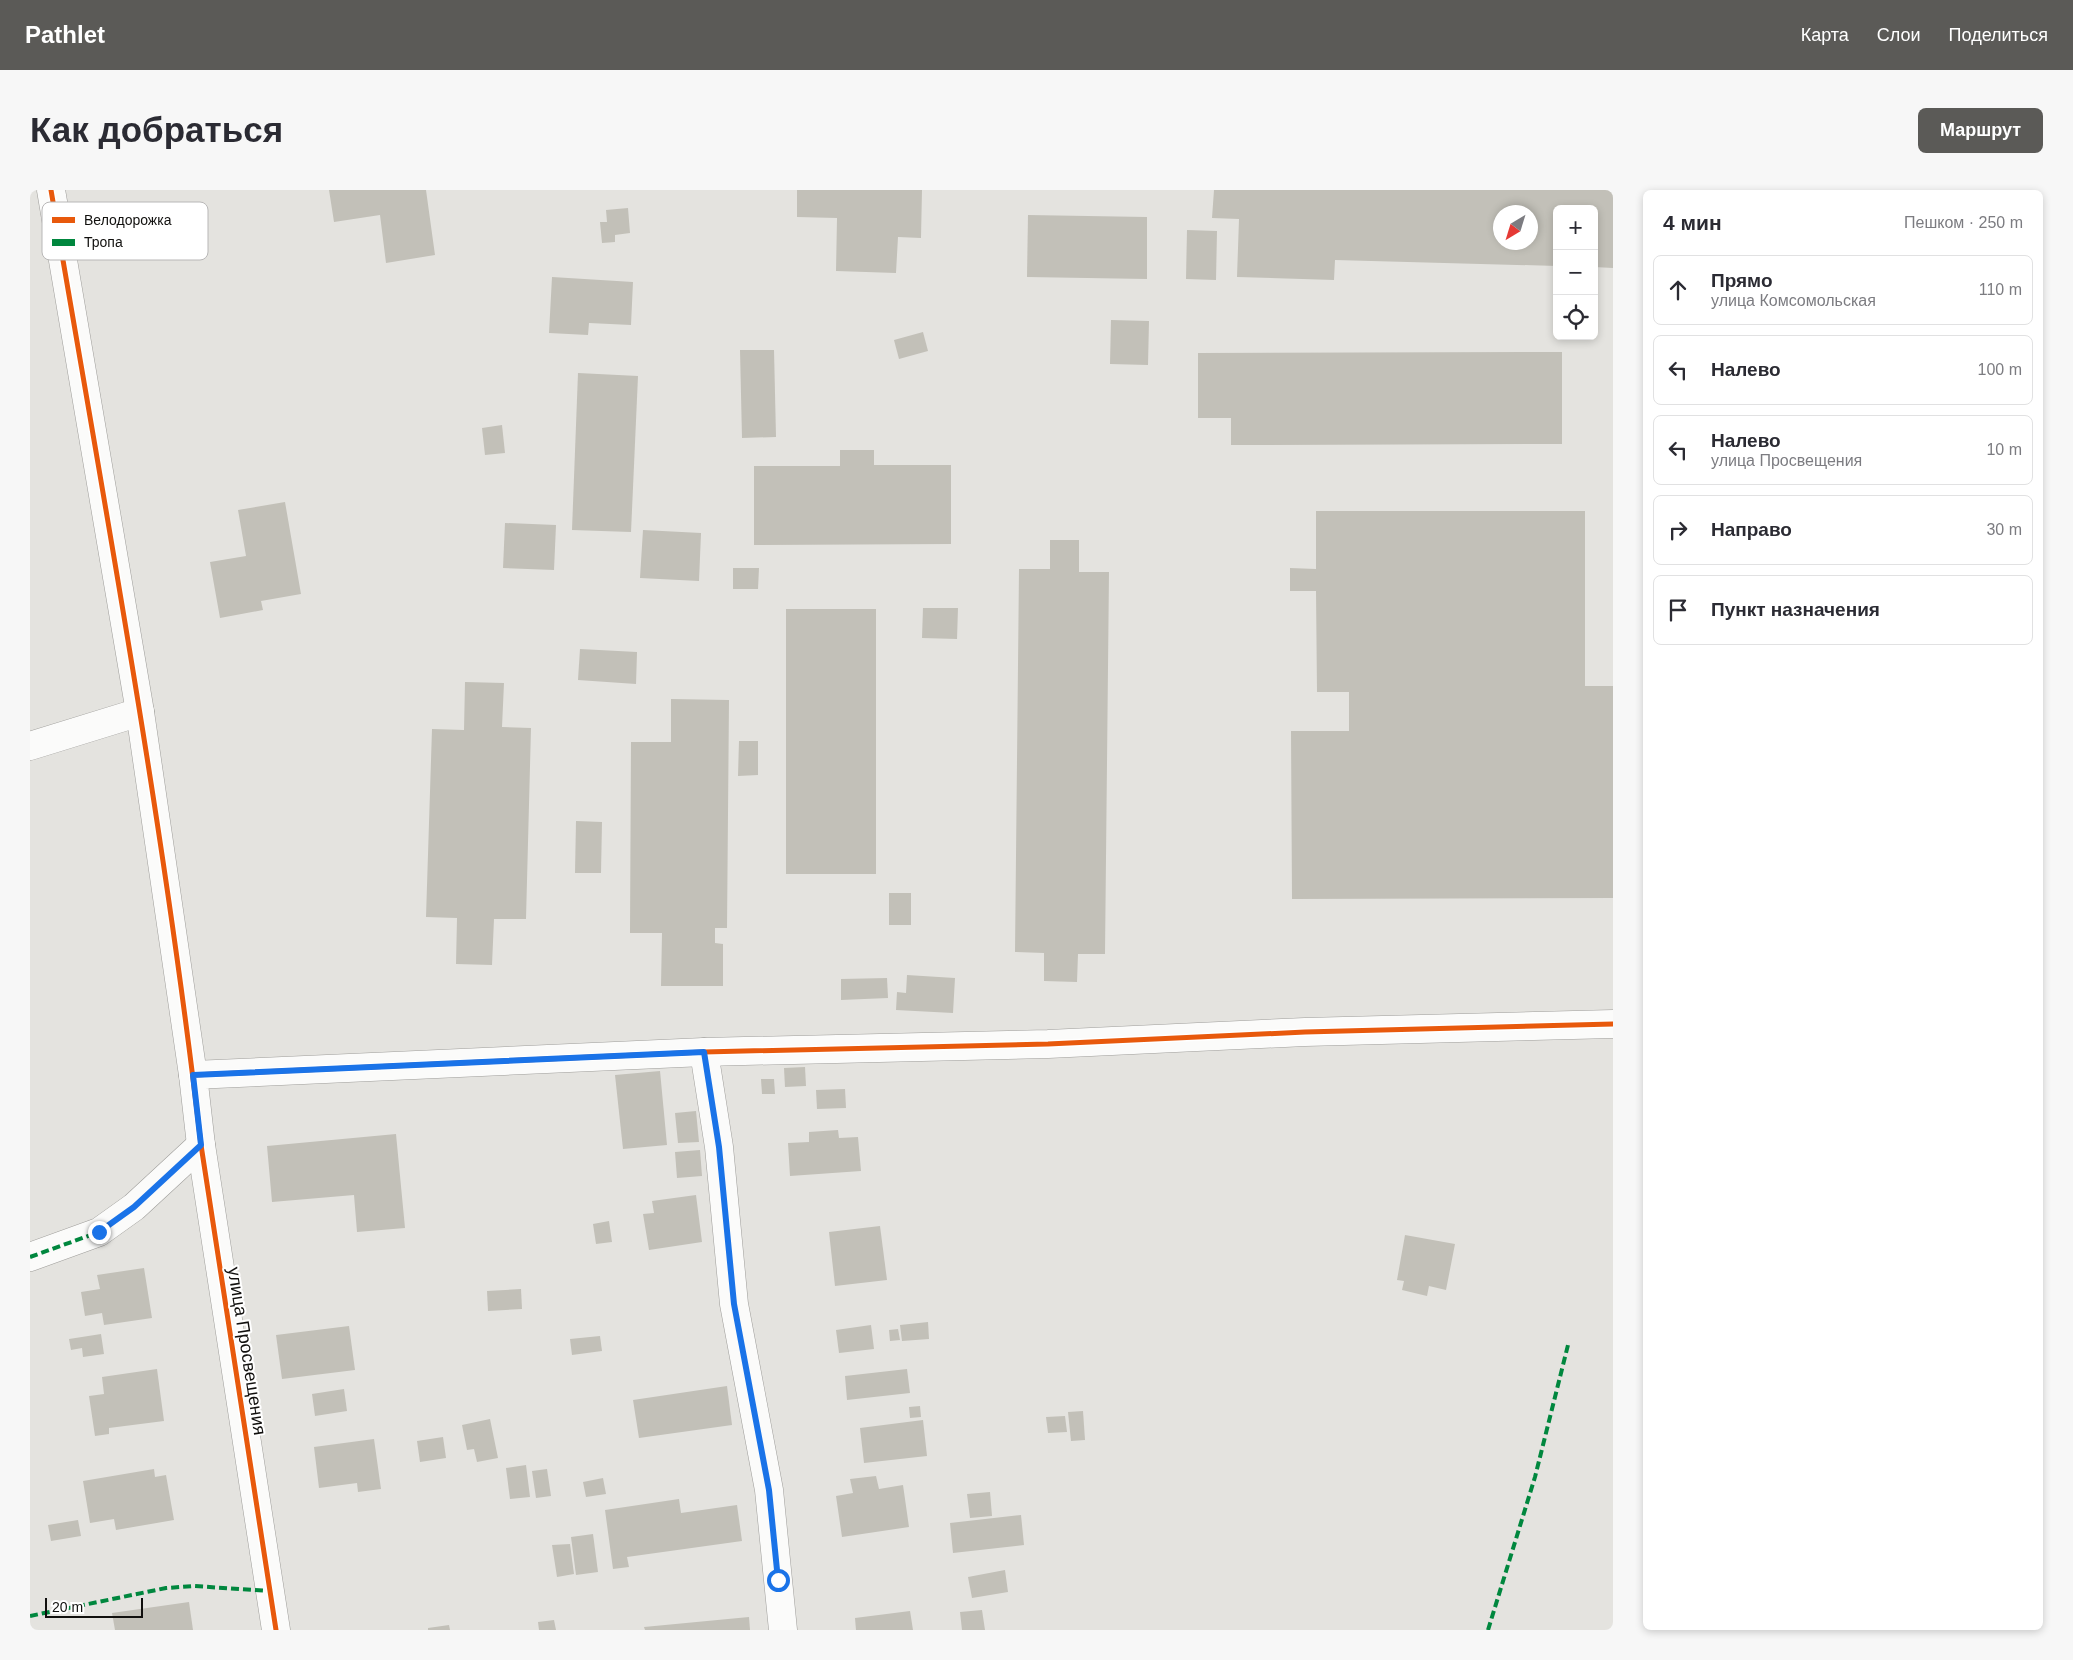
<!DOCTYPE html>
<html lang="ru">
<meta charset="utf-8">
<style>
body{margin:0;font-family:Helvetica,sans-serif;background:#f7f7f7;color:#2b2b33}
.controls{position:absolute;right:15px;top:15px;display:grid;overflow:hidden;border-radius:8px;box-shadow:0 2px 8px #0003}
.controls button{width:45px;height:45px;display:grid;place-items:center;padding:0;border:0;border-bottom:1px solid #e1e1e2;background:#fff;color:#2b2b33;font:25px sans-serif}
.compass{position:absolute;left:1463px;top:15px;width:45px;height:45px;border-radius:50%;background:#fff;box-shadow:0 2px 8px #0003;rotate:218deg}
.scale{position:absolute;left:15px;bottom:12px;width:98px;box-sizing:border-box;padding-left:5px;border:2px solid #11100e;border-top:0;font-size:14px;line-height:18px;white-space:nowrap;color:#11100e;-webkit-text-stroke:4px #fff;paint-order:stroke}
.stop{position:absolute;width:15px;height:15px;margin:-11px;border:4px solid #1a73e8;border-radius:50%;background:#fff}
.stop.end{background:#1a73e8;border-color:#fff;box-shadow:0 1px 5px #0008}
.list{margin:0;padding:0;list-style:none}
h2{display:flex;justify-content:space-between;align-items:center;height:65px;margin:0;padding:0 20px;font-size:21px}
h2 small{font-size:16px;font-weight:400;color:#7c7c81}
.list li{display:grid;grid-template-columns:32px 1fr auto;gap:15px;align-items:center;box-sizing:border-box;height:70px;margin:0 10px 10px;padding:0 10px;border:1px solid #e1e1e2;border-radius:8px}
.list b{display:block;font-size:19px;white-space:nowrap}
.list p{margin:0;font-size:16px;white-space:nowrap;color:#7c7c81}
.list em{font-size:16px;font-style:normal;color:#7c7c81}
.icon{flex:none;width:28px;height:28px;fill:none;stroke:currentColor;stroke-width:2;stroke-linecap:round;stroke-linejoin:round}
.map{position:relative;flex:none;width:1583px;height:1440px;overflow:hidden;border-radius:8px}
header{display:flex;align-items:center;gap:30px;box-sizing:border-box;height:70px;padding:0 25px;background:#5b5a57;color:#fff}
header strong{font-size:24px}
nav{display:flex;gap:28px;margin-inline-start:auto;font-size:18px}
.intro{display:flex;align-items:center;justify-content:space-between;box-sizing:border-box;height:120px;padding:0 30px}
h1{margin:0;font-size:35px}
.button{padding:12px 22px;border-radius:8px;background:#5b5a57;color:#fff;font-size:18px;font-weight:700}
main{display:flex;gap:30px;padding:0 30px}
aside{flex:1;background:#fff;border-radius:8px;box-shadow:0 2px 8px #0003}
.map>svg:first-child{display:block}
.building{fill:#c2c0b8;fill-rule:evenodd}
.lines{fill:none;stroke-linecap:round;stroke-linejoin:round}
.minor-casing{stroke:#9e9d9a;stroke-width:29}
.tertiary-casing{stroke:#9e9d9a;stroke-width:29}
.minor{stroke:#fbfbfa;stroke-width:28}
.tertiary{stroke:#fbfbfa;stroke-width:28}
.quiet{stroke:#00873e;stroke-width:4;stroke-dasharray:8 4;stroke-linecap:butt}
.cycleway-casing{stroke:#fff;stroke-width:8}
.cycleway{stroke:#e8590c;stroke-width:5}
.route{stroke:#1a73e8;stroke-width:6}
.labels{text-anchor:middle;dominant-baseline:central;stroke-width:4;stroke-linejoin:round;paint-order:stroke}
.street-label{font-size:18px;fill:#11100e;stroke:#fff}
.key{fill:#fff;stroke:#b8b7b7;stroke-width:1}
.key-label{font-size:14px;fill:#11100e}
</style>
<header>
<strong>Pathlet</strong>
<nav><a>Карта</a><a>Слои</a><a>Поделиться</a></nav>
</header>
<div class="intro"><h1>Как добраться</h1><a class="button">Маршрут</a></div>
<main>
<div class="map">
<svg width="1583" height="1440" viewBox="0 0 1583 1440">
<rect width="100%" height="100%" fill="#e4e3df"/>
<g class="building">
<path d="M299,0h97l9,65 -49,8 -6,-48 -46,7z"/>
<path d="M767,0h125l-1,48 -23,-1 -2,36 -60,-2 1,-53 -40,-1z"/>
<path d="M1184,0h399v78l-19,-1v-58h-37v57l-222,-6 -1,20 -97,-3 2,-58 -27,-1zM1470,22h30v30h-30z"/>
<path d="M598,18l2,25 -15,2v7l-13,1 -2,-21h7l-1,-12z"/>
<path d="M998,25l119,2v62l-120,-2z"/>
<path d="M1157,40l30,1 -1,49 -30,-1z"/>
<path d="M522,87l81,5 -2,43 -42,-2 -1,12 -39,-2z"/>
<path d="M1081,130l38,1 -1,44 -38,-1z"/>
<path d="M893,142l5,19 -29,8 -5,-19z"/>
<path d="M710,160h34l2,87 -34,1z"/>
<path d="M1532,162v92l-331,1v-27h-33v-65z"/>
<path d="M548,183l60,3 -7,156 -59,-2z"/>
<path d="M472,235l3,28 -20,2 -3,-27z"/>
<path d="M810,260h34v15h77v79l-197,1v-79h86z"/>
<path d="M255,312l16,92 -40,7 2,9 -43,8 -10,-56 36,-6 -8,-46z"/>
<path d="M1286,321h269v175h28v212l-321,1 -1,-168h58v-39h-32l-1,-101h-26v-23l26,1z"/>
<path d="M475,333l51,2 -2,45 -51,-2z"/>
<path d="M613,340l58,3 -2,48 -59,-3z"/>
<path d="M1020,350h29v32h30l-4,382h-27l-1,28 -33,-1v-28l-29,-1 4,-383h31z"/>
<path d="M703,378h26l-1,21h-25z"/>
<path d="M893,418h35l-1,31 -35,-1z"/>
<rect x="756" y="419" width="90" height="265"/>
<path d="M550,459l57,3 -1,32 -58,-4z"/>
<path d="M435,492l39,1 -2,44 29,1 -5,191h-32l-2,46 -36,-1 1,-46 -31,-1 6,-188 32,1z"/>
<path d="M641,509l58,1 -2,228h-12v15l8,1v42h-62l1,-53h-32l1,-191h40z"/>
<path d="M709,551h19v34l-20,1z"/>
<path d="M546,631l26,1 -1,51h-26z"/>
<rect x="859" y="703" width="22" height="32"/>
<path d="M877,785l48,3 -2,35 -57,-3 1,-18 9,1z"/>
<path d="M857,788l1,20 -47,2v-21z"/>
<path d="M775,877l1,19 -21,1 -1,-19z"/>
<path d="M630,881l7,74 -44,4 -8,-74z"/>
<path d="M731,889h13l1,15h-13z"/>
<path d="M815,899l1,19 -29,1 -1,-19z"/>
<path d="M666,921l3,31 -21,1 -3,-30z"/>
<path d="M808,940l1,8 19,-1 3,34 -71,5 -2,-33 21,-1v-10z"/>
<path d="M366,944l9,94 -48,4 -3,-37 -82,7 -5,-56z"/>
<path d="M670,960l2,26 -25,2 -2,-26z"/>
<path d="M666,1005l6,47 -53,8 -6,-36 11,-1 -2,-12z"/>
<path d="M579,1031l3,21 -16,2 -3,-20z"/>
<path d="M850,1036l7,54 -52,6 -6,-54z"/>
<path d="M1375,1045l50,9 -9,46 -17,-4 -2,10 -25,-6 2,-9 -7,-1z"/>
<path d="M114,1078l8,50 -48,7 -2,-12 -17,3 -4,-24 19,-3 -3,-14z"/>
<path d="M491,1099l1,20 -34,2 -1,-20z"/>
<path d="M898,1132l1,17 -27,2 -2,-16z"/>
<path d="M841,1135l3,24 -35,4 -3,-23z"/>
<path d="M319,1136l6,44 -73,9 -6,-44z"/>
<path d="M868,1139l2,11 -10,1 -1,-11z"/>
<path d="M71,1144l3,20 -21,3 -1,-9 -11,2 -2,-11z"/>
<path d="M570,1146l2,15 -30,4 -2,-16z"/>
<path d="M127,1179l7,52 -55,7v6l-14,2 -6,-40 15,-2 -2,-17z"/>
<path d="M877,1179l3,24 -63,7 -2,-24z"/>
<path d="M697,1196l5,39 -93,13 -6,-38z"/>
<path d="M314,1199l3,22 -32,5 -3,-22z"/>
<path d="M890,1216l1,11 -11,1 -1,-11z"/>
<path d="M1053,1221l2,29 -14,1 -3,-29z"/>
<path d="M1035,1226l2,16 -19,1 -2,-16z"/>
<path d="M460,1229l8,39 -21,4 -3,-13 -7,1 -5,-25z"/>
<path d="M893,1230l4,36 -63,7 -4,-35z"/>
<path d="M413,1247l3,21 -26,4 -3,-21z"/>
<path d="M344,1249l7,50 -23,3 -1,-9 -38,5 -5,-41z"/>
<path d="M496,1275l4,32 -20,2 -4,-31z"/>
<path d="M124,1279l1,8 11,-2 8,45 -58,10 -2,-11 -24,4 -7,-42z"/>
<path d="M517,1279l4,27 -15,2 -4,-27z"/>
<path d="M846,1286l3,13 24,-4 6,42 -67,10 -6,-41 17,-3 -3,-14z"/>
<path d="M573,1288l3,16 -20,3 -3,-15z"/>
<path d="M960,1302l2,24 -22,2 -3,-24z"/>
<path d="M649,1309l2,14 56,-8 5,36 -115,16 2,10 -16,2 -8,-59z"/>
<path d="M991,1325l3,30 -71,8 -3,-30z"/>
<path d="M48,1330l3,16 -30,5 -3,-16z"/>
<path d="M563,1344l5,38 -22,3 -5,-38z"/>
<path d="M540,1354l4,30 -17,3 -5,-32z"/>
<path d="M975,1380l3,22 -36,6 -4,-21z"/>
<path d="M159,1412l4,28h-78l-3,-17z"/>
<path d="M952,1420l3,20h-23l-2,-18z"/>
<path d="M880,1421l3,19h-57l-1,-12z"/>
<path d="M719,1427l1,13h-105l-1,-3z"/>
<path d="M524,1430l2,10h-17l-1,-8z"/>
<path d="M419,1435l1,5h-22v-2z"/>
</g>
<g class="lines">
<g class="minor-casing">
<g id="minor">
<path d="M0,556l110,-34"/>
<path d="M674,862l15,95 15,157 35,186 14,140"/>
<path d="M0,1067l69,-25 35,-25 67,-62"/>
<path d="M246,1440l-75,-485 -8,-70 511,-23 344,-8 257,-12 308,-8"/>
</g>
</g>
<g class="tertiary-casing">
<path id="tertiary" d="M21,0l89,522 53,363"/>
</g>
<use href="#minor" class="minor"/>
<use href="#tertiary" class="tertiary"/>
<g class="quiet">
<path d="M0,1067l69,-25 35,-25 67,-62"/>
<path d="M0,1426l136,-28 28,-2 76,5"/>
<path d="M1458,1440l47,-153 33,-132"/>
</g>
<g class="cycleway-casing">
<g id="cycleway">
<path d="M21,0c54,318 113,635 150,955l75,485"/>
<path d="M163,885l511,-23 344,-8 257,-12 308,-8"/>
</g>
</g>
<use href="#cycleway" class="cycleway"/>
</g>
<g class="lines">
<path class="route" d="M69,1042l35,-25 67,-62 -8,-70 511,-23 15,95 15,157 35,186 9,90"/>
</g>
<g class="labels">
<g class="street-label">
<text transform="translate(217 1161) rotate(81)">улица Просвещения</text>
</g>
</g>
<rect x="12" y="12" width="166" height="58" rx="8" class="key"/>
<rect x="22" y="27" width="23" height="6" fill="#e8590c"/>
<rect x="22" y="49" width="23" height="7" fill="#00873e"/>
<g class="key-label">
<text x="54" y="35">Велодорожка</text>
<text x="54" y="57">Тропа</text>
</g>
</svg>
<div class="controls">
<button>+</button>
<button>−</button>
<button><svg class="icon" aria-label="locate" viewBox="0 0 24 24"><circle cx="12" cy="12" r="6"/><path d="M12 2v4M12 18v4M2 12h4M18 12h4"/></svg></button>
</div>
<svg class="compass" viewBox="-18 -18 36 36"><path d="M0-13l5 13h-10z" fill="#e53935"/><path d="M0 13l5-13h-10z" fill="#7c7c81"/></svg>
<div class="scale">20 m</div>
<div class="stop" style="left:748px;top:1390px"></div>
<div class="stop end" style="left:69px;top:1042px"></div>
</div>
<aside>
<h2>4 мин<small>Пешком · 250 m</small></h2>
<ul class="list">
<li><svg class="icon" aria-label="ahead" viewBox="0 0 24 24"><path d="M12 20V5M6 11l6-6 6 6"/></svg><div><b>Прямо</b><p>улица Комсомольская</p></div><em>110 m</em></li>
<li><svg class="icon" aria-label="left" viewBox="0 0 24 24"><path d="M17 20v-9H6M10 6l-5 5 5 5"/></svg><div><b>Налево</b></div><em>100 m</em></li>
<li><svg class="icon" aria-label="left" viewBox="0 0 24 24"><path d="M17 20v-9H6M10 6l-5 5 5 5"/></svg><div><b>Налево</b><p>улица Просвещения</p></div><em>10 m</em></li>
<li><svg class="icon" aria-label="right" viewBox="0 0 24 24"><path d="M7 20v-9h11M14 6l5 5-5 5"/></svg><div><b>Направо</b></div><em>30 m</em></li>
<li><svg class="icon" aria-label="arrive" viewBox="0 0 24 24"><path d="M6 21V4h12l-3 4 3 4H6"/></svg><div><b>Пункт назначения</b></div></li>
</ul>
</aside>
</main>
